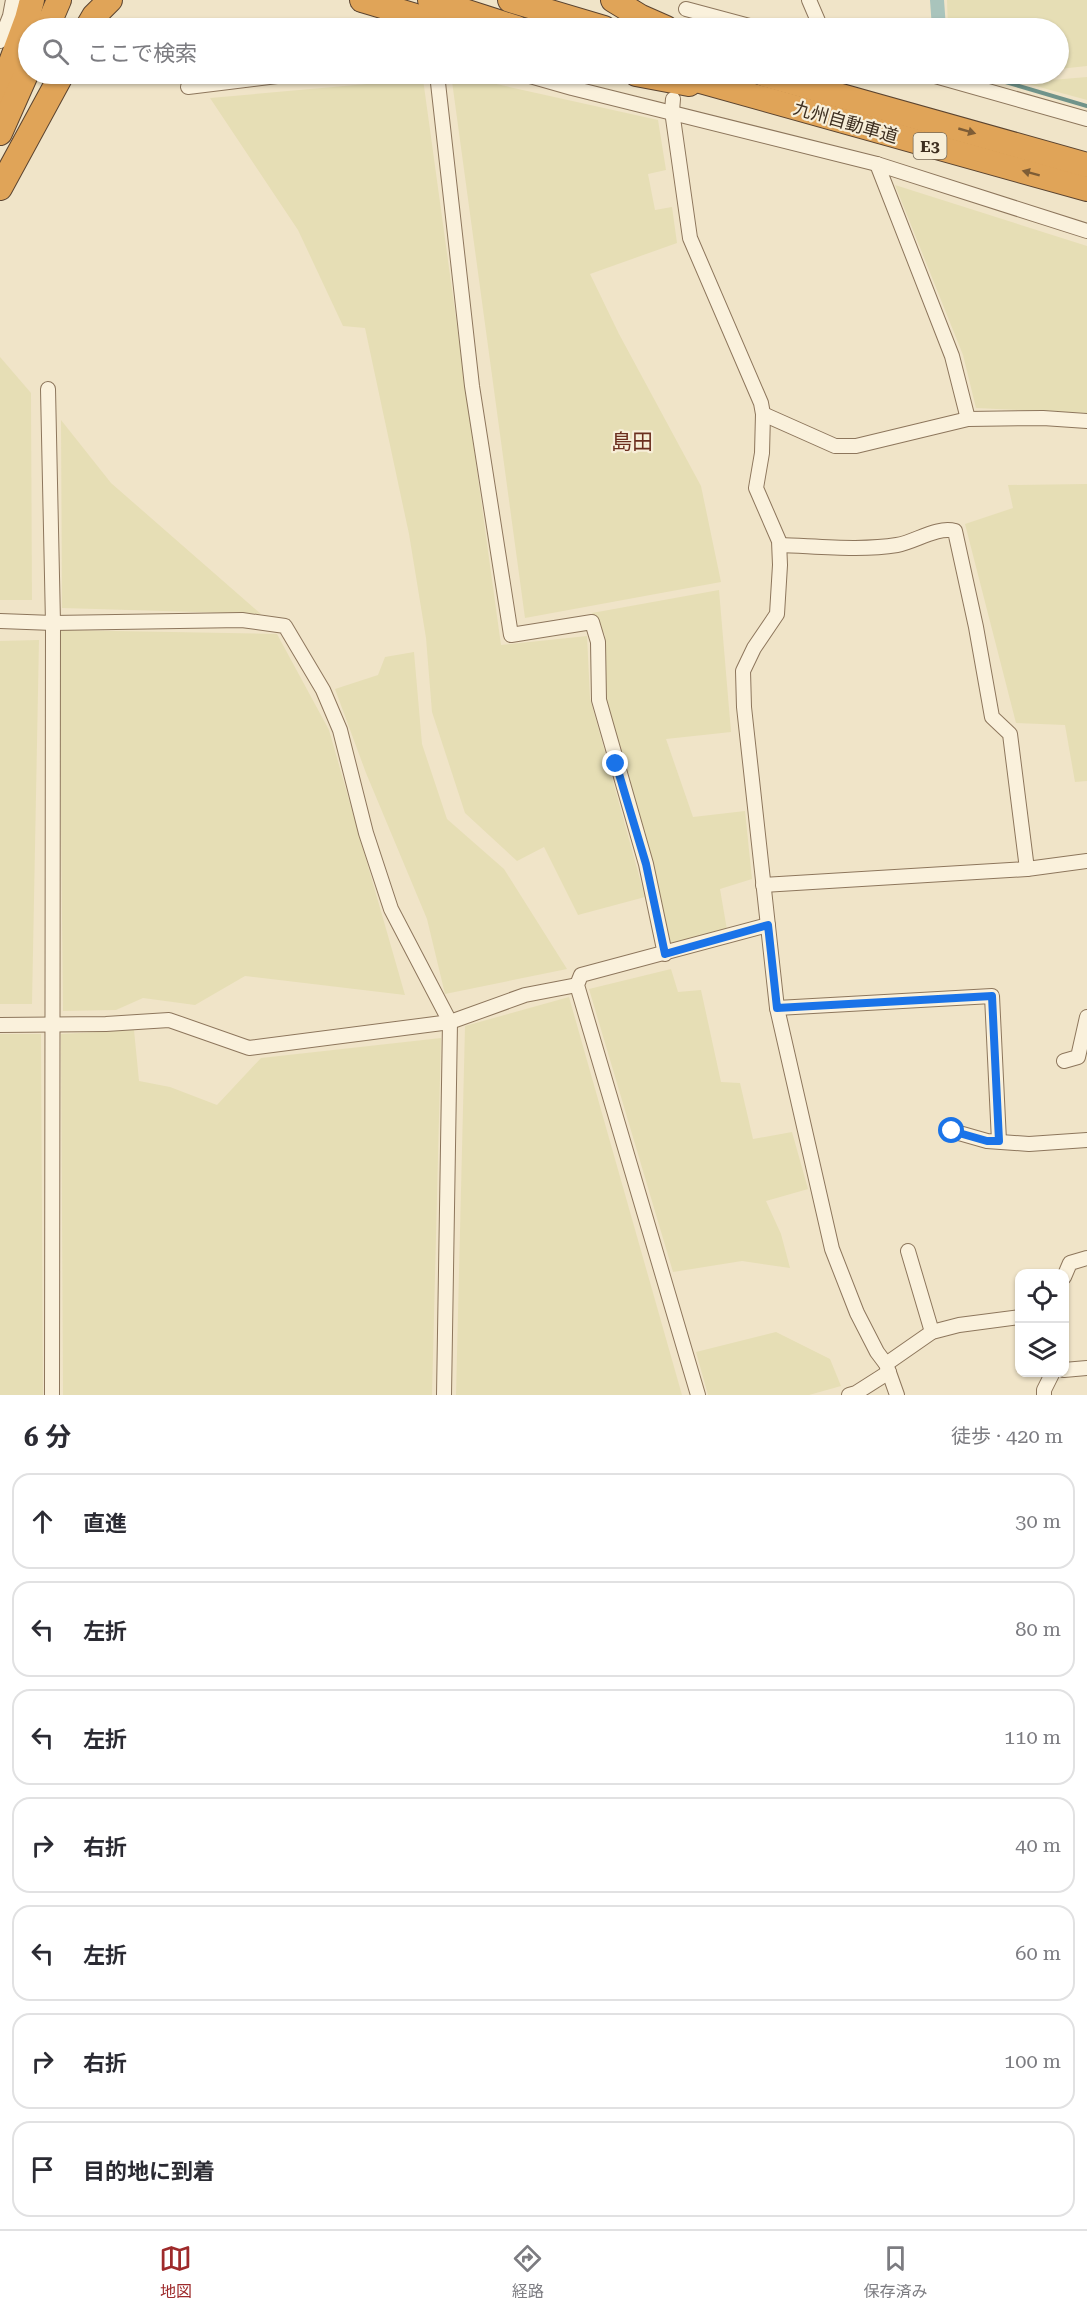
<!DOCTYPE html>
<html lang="ja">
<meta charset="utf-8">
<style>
body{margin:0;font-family:"Roboto Serif","Noto Sans JP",serif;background:#f7f7f7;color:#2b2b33}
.controls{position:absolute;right:18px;bottom:18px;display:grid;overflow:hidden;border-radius:12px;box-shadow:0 2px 4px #0004}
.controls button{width:54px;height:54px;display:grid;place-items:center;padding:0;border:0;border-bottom:2px solid #e1e1e2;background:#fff;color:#2b2b33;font:30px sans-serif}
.stop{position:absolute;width:18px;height:18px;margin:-14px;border:4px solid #1a73e8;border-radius:50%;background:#fff}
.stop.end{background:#1a73e8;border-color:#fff;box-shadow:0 2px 6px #0008}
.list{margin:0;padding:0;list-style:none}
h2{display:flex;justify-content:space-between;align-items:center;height:78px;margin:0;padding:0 24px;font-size:26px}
h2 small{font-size:20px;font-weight:400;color:#7c7c81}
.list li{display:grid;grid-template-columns:39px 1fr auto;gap:18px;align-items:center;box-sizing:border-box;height:96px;margin:0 12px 12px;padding:0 12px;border:2px solid #e1e1e2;border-radius:18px}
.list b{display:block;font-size:22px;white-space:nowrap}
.list em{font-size:20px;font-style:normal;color:#7c7c81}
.icon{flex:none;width:33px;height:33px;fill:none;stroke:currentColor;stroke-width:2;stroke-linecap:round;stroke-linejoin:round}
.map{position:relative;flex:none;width:1087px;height:1395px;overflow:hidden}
.search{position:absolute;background:#fff;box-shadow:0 2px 4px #0004;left:18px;right:18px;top:18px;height:66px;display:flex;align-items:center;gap:15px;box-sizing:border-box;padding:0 21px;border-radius:33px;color:#7c7c81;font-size:22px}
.sheet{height:834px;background:#fff}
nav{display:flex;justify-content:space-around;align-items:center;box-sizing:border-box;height:84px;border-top:2px solid #e1e1e2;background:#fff;font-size:16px;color:#7c7c81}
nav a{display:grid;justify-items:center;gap:3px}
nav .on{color:#9e2a2b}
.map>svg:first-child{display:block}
.farmland{fill:#e6deb5}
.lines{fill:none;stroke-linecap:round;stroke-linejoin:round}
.stream{stroke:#6f938a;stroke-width:4}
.canal{stroke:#a9c4bc;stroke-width:14}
.street-tunnel{stroke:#ccc0a6;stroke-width:14;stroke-dasharray:14 7;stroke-linecap:butt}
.street-casing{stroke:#8d765c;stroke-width:16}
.highway-casing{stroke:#5b4430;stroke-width:26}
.street{stroke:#faf1dc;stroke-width:14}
.highway{stroke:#e0a458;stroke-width:24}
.oneway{fill:#7e5d36}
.route{stroke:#1a73e8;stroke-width:8}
.labels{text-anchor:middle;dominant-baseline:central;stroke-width:4.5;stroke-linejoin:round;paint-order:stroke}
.shield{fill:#f7eed8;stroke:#756857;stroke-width:1.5}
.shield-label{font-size:16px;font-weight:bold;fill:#3d2e20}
.street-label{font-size:18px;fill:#3d2e20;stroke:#f7eed8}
.quarter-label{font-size:21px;fill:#6b2e1e;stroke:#f7eed8}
</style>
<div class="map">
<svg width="1087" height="1395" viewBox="0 0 1087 1395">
<rect width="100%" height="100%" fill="#f0e4c8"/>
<g class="farmland">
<path d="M947,0h140v66l-28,3 -1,-41h-110z"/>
<path d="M451,74l207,46 8,50 -18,4 7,36 17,-3 5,36 -87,31 29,60 82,152 20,96 -196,36z"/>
<path d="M1087,77v23l-66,-18 18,-1z"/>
<path d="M423,79l78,566 86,-9 3,62 55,199 -67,18 -34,-68 -27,14 -52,-48 -33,-101 -6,-74 -17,-104 -44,-206 -22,-2 -45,-96 -88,-132z"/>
<path d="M895,185l192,61v167l-111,-5 -13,-53z"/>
<path d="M0,357l31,36 1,207h-32z"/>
<path d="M61,420l50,63 150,131 -199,-6z"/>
<path d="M1087,484v297l-12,1 -10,-57 -49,-2 -51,-199 48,-16 -5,-23z"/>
<path d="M719,590l12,142 -65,7 27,78 52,-6 7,68 -32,10 7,41 -56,15 -17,-79 -53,-177 4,-54 -13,-22z"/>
<path d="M59,630l218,4 52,96 76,265 -160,-19 -50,29 -52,-7 -27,12 -53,1z"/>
<path d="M39,640l-7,364h-32v-363z"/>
<path d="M414,652l8,92 25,75 57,50 63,100 -122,25 -18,-75 -61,-146 -31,-84 43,-14 7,-18z"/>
<path d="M671,969l7,23 23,-2 20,92 19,1 13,56 39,-7 16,57 -42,12 15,33 9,34 -48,-7 -69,11 -84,-283z"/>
<path d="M569,997l113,398h-226l9,-369z"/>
<path d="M134,1030l5,51 31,6 47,18 44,-47 180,-20 -9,357h-369l-2,-361z"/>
<path d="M0,1034h41l2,361h-43z"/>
<path d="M776,1332l54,27 11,27 -32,9h-101l-12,-43z"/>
</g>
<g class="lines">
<path class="stream" d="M978,74l109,32"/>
<path class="canal" d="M937,0l2,28"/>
<path class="street-tunnel" d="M684,28l1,-8"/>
<g class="street-casing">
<g id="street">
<path d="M809,0l12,28"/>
<path d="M686,9l71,19"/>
<path d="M0,41l10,-25 3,-16"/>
<path d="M437,74l35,312 39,249 81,-13 6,20 1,58 47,164 19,90"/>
<path d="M523,74l49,14 305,76 210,67"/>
<path d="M928,74l159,45"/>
<path d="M188,87l105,-13"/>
<path d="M673,99l-1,12 18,127 71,165 2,11 -1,39 -6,35 23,53 1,24 -3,49 -23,34 -11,23 1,36 33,301 55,241 25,64 20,39 9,12 11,31"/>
<path d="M877,164l75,192 16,63"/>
<path d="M48,389l5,234 -1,772"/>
<path d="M763,414l72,32h21l112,-27 75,-1 44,3"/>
<path d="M780,545c35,1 82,6 117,0 18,-3 40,-19 58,-14l21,96 16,90 18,17 17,135"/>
<path d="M0,621l53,2 189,-3 43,6 38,64 17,40 26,103 25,76 59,113 -6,373"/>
<path d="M763,885l264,-16 60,-8"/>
<path d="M777,1008l215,-12 7,145"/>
<path d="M0,1025l106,-1 63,-4 80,28 201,-26 75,-27 52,-10"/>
<path d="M1064,1061l14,-4 9,-40"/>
<path d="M952,1131l35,10 42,3 58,-4"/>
<path d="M908,1251l24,81"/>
<path d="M1064,1277l6,-14 17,-5"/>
<path d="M886,1364l46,-32 27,-7 61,-8"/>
<path d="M1064,1370l23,-2"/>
<path d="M698,1395l-121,-410 4,-10 187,-50"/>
<path d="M849,1395l7,-2 33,-21"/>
<path d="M1044,1395v-5l9,-18"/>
</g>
</g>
<g class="highway-casing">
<g id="highway">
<path d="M362,0l94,28"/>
<path d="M430,0l87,28"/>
<path d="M510,0l94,28"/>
<path d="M613,0l28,17 25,11"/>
<path d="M47,28l12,-28"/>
<path d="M87,28l7,-12 16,-16"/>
<path d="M636,74l53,10"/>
<path d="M675,74l412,115"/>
<path d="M763,74l324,91"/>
<path d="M0,92l27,-73 5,-19"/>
<path d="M0,133l28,-63"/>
<path d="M0,188l62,-114"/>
</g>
</g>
<use href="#street" class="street"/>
<use href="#highway" class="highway"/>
</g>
<defs><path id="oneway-solid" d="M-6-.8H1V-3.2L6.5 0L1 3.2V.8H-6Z" transform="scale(1.5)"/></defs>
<g class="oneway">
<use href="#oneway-solid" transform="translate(967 131) rotate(16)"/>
<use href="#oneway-solid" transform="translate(1031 173) rotate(-165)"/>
</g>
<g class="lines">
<path class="route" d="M616,764l30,100 19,90 103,-29 9,83 215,-12 7,145h-12l-35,-10"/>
</g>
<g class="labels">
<rect class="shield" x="913.5" y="133" width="33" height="26" rx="4.5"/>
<g class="shield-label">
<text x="930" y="146">E3</text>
</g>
<g class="street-label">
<text transform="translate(846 122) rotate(16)">九州自動車道</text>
</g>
<g class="quarter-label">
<text x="632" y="442">島田</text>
</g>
</g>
</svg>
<div class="controls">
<button><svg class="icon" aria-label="locate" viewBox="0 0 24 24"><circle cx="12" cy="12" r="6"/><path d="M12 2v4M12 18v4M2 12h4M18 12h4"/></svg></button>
<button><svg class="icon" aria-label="layers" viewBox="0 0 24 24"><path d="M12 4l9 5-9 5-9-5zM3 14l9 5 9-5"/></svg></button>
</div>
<div class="stop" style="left:952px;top:1131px"></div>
<div class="stop end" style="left:616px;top:764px"></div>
<div class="search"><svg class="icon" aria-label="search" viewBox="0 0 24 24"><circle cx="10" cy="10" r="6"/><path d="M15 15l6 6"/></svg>ここで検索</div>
</div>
<section class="sheet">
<h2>6 分<small>徒歩 · 420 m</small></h2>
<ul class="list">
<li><svg class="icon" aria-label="ahead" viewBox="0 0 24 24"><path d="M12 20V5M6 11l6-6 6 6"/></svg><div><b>直進</b></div><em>30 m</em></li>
<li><svg class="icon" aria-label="left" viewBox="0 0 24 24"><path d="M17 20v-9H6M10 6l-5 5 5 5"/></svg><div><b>左折</b></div><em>80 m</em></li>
<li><svg class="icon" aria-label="left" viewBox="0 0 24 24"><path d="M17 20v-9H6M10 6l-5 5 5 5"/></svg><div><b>左折</b></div><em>110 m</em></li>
<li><svg class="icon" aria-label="right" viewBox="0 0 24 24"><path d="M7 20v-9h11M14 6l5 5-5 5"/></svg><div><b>右折</b></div><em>40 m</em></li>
<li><svg class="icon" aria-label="left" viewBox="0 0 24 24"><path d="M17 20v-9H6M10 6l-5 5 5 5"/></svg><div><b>左折</b></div><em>60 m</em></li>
<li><svg class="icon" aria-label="right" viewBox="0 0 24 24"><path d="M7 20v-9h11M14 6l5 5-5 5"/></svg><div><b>右折</b></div><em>100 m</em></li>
<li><svg class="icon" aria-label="arrive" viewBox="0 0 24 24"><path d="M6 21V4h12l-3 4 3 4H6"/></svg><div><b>目的地に到着</b></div></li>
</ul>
</section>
<nav>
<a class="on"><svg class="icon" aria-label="map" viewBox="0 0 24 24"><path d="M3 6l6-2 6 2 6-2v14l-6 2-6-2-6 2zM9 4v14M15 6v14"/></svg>地図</a>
<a><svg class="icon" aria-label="directions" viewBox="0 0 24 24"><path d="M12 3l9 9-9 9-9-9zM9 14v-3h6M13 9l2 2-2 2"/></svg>経路</a>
<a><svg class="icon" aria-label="saved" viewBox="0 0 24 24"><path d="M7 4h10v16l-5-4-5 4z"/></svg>保存済み</a>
</nav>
